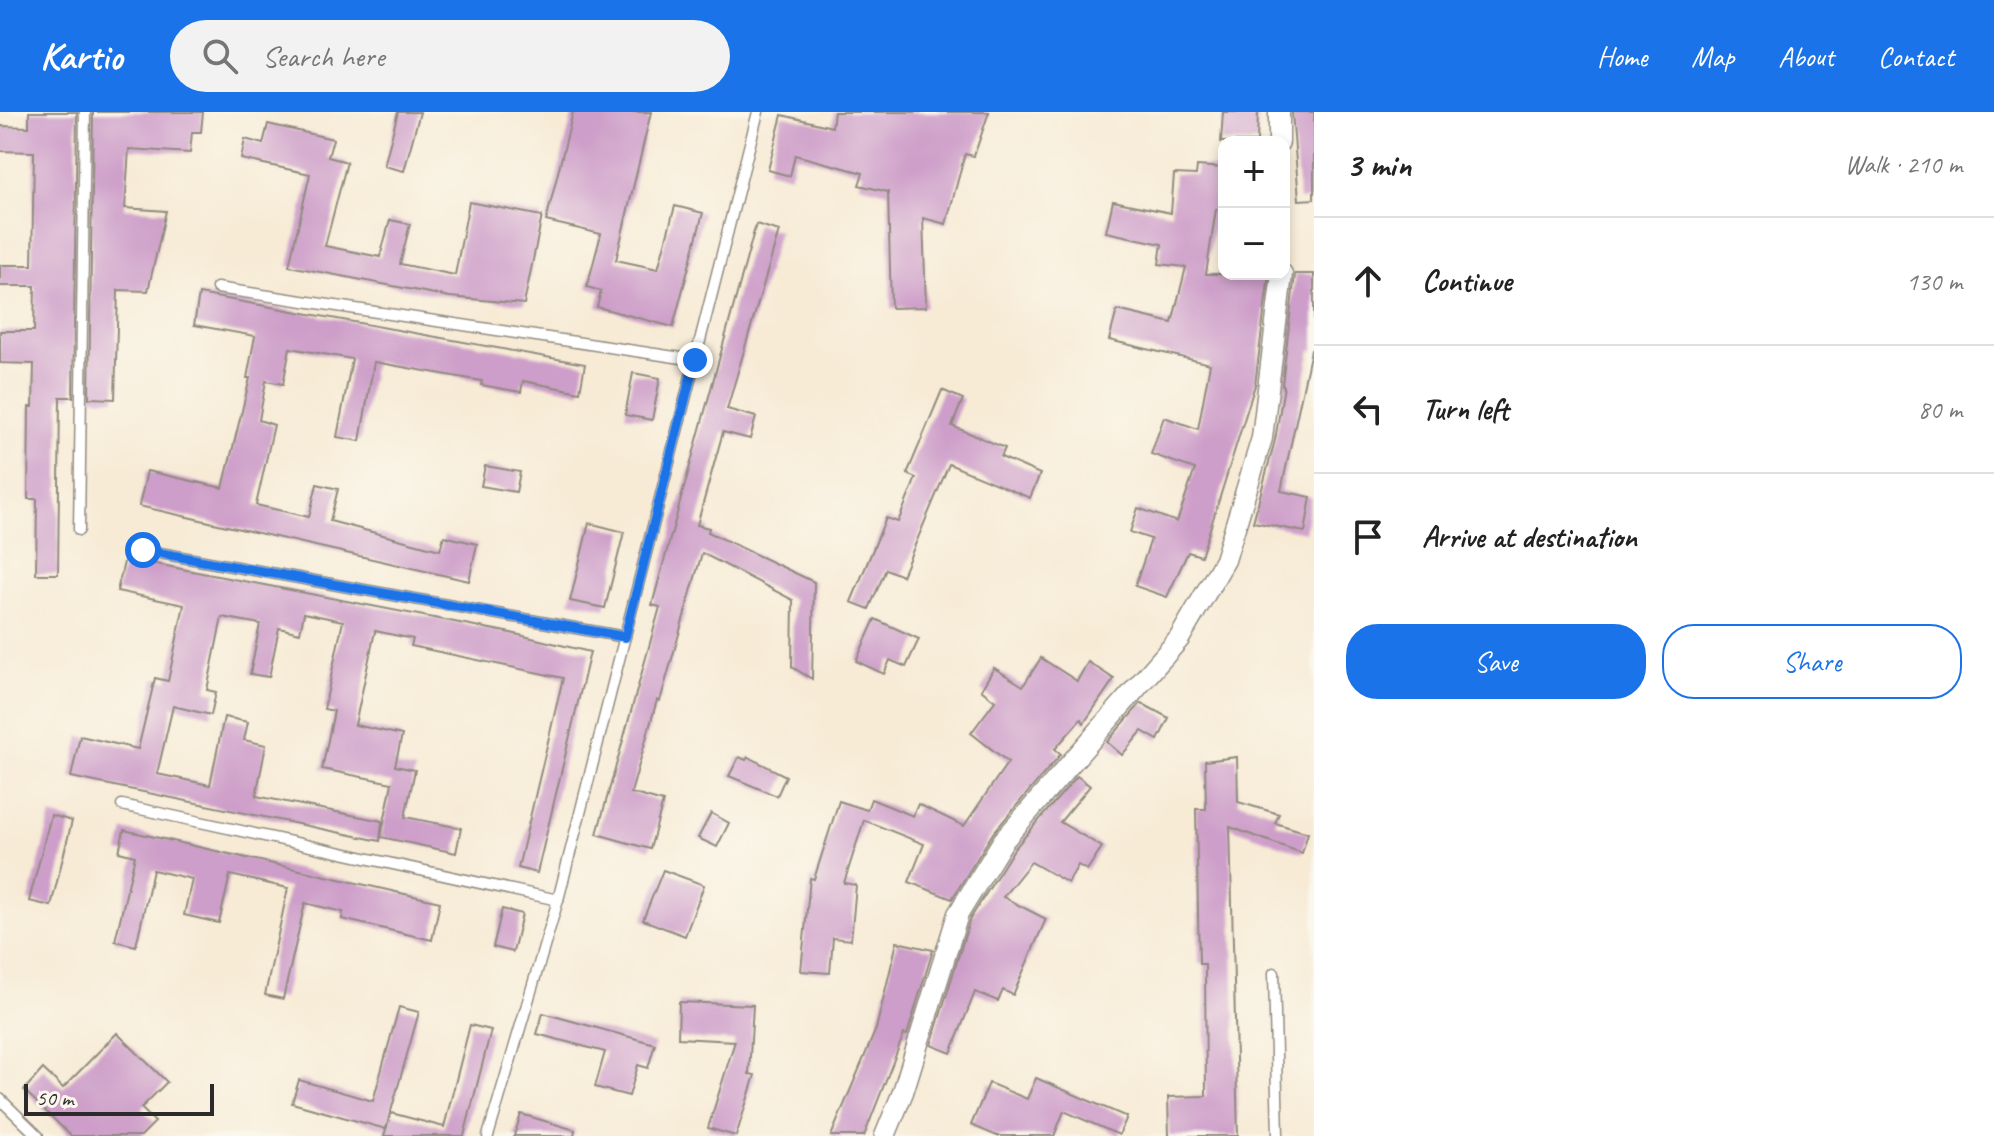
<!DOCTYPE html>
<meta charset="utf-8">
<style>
body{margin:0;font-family:Caveat,sans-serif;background:#f2f2f2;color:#222}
.controls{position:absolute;right:24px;top:24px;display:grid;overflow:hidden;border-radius:16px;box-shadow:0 4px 12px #0003}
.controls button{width:72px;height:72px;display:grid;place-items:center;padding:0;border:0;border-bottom:2px solid #e0e0e0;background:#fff;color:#222;font:40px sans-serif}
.scale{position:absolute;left:24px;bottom:20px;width:190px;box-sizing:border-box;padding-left:8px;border:4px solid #2b2b2b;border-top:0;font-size:22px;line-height:28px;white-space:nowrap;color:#2b2b2b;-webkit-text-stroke:6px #fbf7ec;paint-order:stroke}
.stop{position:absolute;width:24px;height:24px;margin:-18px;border:6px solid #1a73e8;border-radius:50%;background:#fff}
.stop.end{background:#1a73e8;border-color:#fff;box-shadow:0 2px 8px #0008}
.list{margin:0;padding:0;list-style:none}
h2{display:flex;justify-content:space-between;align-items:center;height:104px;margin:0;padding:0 32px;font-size:34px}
h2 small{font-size:26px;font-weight:400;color:#767676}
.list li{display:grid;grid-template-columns:52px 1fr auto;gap:24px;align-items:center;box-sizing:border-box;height:128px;padding:0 32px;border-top:2px solid #e0e0e0}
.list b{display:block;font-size:30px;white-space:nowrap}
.list em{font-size:26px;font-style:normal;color:#767676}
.actions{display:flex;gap:16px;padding:24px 32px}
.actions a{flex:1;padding:18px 0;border:2px solid #1a73e8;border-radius:32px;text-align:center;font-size:28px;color:#1a73e8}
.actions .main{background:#1a73e8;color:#fff}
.icon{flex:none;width:44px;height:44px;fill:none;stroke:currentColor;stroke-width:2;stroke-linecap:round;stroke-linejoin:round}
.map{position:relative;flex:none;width:1314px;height:1024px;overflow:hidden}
header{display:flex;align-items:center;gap:48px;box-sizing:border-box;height:112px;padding:0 40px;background:#1a73e8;color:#fff}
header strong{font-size:38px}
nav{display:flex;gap:44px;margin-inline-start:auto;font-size:28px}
.search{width:560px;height:72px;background:#f2f2f2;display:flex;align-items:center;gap:20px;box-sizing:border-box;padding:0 28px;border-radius:44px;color:#767676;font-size:30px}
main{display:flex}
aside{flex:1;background:#fff}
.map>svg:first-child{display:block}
.building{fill:#cd9ec9}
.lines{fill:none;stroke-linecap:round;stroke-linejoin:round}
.lane-casing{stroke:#918b80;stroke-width:13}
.street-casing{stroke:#918b80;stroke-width:23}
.lane{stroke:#fff;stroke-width:10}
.street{stroke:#fff;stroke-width:20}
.route{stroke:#1a73e8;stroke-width:10}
</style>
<header>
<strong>Kartio</strong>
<div class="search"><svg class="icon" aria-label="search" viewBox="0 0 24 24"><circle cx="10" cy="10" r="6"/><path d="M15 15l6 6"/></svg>Search here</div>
<nav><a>Home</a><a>Map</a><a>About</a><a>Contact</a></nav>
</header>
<main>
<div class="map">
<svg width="1314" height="1024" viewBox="0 0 1314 1024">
<rect width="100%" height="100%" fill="#fbf7ec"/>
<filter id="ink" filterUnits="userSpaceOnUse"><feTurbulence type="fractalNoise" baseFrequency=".0125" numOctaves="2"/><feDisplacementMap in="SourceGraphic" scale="16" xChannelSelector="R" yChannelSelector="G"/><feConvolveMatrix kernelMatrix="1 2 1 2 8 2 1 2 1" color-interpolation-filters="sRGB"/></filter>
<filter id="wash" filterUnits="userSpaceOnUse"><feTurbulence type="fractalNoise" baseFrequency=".006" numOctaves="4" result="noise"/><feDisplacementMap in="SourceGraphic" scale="32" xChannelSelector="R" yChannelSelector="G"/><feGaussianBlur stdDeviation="1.8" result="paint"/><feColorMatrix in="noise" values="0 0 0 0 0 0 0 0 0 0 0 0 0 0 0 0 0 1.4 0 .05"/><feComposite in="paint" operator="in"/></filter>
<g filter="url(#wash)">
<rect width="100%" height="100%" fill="#f7ebd6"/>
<g id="blocks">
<g class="building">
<path d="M29,0h48l-4,285h-13l-2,177h-22l1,-75h-9l1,-92h4l1,-43 -34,-1v-32h34l1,-45h-35v-21h32l2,-113 -34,-1v-25l29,1z"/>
<path d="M93,0h110l-2,20h-9l-2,21 -61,-4 -4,59 41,3 -18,80 -30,-1 -3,109 -26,-1z"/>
<path d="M398,0h22l-16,59 -20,-5z"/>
<path d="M573,0h78l-35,148 42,9 17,-63 28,7 -30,114 -76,-20 4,-16 -14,-4 14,-53 -55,-13z"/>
<path d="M834,0h155l-15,44 -9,-2 -19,70 -23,-6 3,89 -35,1 -3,-116 -29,-7 4,-12 -68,-18 -5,21 -22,-6 14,-55 50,12z"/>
<path d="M1223,0h35l-1,30h-36z"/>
<path d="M1292,0h22v87l-15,1z"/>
<path d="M268,12l65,15 -5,18 19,5 -22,84 55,11 10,-37 20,4 -10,40 55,11 14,-73 73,14 -18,88 -74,-7 -161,-31 21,-92 -69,-15 4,-20 18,5z"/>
<path d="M1197,54l27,2v41h-8l-10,65h63l-14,111 -46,147 -8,24 -13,-4 -21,45 -32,-11 16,-47 -21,-7 8,-24 39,14 18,-53 -44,-15 13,-37 34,12 12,-65 -101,-24 8,-30 55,13 14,-56 -27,-3 3,-20 -56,-12 7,-31 58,12 3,-39 22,1z"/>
<path d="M756,112l23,7 -52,178 29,8 -6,22 -27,-7 -26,93 12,3 -1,4 106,50 -2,97 -20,-12 1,-67 -91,-47 -42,148 -3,-1 -26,93 32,9 -13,47 -53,-15 63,-227 -8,-2z"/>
<path d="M1295,162h19v77l-3,-1 -30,141 30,6 -6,35 -52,-10 22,-82 9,-54 -2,-1z"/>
<path d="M199,182l386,70 -5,28 -57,-11 -2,11 -40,-7 1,-4 -108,-19 -14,79 -23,-4 15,-78 -62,-11 -7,36 -17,-3 -7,39 15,5 -18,80 53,12 8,-33 21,5 -8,32 110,29 4,-14 33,8 -8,37 -330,-75 8,-35 76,17 27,-110h-3l8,-42 -61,-11z"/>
<path d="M633,261l27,5 -8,42 -27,-5z"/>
<path d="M942,278l21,9 -11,27 53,22 -4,9 39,17 -10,24 -81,-34 -47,112 -16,-7 -17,40 -18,-7 35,-84 12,4 18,-44 -9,-4z"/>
<path d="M485,354l35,6 -4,20 -35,-6z"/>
<path d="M589,411l35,9 -19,76 -35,-7z"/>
<path d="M125,446l386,75 79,19 -53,221 -19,-5 45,-190 -152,-32 2,-7 -38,-8 -20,94 47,10 -7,31 20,4 -10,47 56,11 -5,25 -75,-16 11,-54 -70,-14 12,-58 -10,-2 19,-88 -39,-8 -4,20 -21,-5 -10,49 -19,-3 10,-50 -38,-7 -15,73 9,2 -5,23 -38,-9 -16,68 53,11 14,-68 24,5 -4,18 22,5 -10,51 126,25 -2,20 -309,-64 9,-41 58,13 17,-71 13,3 16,-76 -67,-14z"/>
<path d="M875,507l44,20 -13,28 -16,-7 -6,14 -28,-13z"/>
<path d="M1041,546l36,23 11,-19 26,17 -30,44 -3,-4 -26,30 6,5 -68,79 -41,66 -43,-17 15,-38 -60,-24 -20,63 12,2 -5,55 -18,-2 -3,35 -29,-2 9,-93 4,1 25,-78 28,9 4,-11 42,17 5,-12 46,22 44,-64 -37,-29 24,-32 -14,-11 13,-22 29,18z"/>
<path d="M1141,591l28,15 -11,22 -16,-9 -20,24 -15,-13z"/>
<path d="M739,645l7,3 2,-3 38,19 -9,20 -48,-20z"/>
<path d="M1237,645l1,45 41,12 -4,9 33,10 -6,20 -72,-26 8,309h-69l-1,-39 38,-1 -1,-132h-6l-3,-155h10l-1,-48z"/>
<path d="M1077,664l13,10 -30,36 42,25 -15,23 -9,-5 -10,18 -37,-21 -28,35 43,22 -33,76 -10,-5 -5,11 -23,-9 -24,61 -20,-8 39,-126 44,-70z"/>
<path d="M711,701l18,10 -12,24 -19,-9z"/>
<path d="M51,703l21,6 -21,85 -22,-5z"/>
<path d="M124,718l316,72 -8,38 -90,-21 1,-7 -38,-9 -22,96 -18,-4 23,-107 -58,-13 -11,48 -35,-8 8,-36 -39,-9 -17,76 -21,-5 20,-85 -16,-4z"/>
<path d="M663,758l41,15 -19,51 -42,-16z"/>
<path d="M502,797l20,5 -9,38 -20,-5z"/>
<path d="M897,830l36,8 -26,85 -3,-1 -40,102h-33l45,-107z"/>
<path d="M679,890l74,3 -4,69 6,1 -19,61 -28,-8 27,-87 -57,-3z"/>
<path d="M399,895l20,5 -33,117 -94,-26 7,-23 74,21z"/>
<path d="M543,901l112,31 -7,24 -10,-3 -9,31 -34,-9 10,-35 -68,-18z"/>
<path d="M470,913l21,5 -27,106h-80l7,-23 53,14z"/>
<path d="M117,921l50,49 -26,26 14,14 -14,14h-70l-47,-46 19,-21 20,19z"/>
<path d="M1036,966l91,39 -8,18 -55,-24 -10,25h-57l-26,-11 18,-42 38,16z"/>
<path d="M521,1002l54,16 -1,6h-60z"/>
</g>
</g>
</g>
<g filter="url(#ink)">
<use href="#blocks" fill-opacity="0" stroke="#918b80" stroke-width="2"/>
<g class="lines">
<g class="lane-casing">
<g id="lane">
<path d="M217,176l478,72"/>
<path d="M79,418l6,-418"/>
<path d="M143,438l482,87"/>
<path d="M122,693l436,95 200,-788"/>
<path d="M1274,861l4,163"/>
<path d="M0,987l38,37"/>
<path d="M488,1024l70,-236"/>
</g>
</g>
<g class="street-casing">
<g id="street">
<path d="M1279,0v30"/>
<path d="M885,1024l18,-44 55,-178 45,-73 176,-202 46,-79 37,-122 20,-164"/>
</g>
</g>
<use href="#lane" class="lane"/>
<use href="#street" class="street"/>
</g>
</g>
<g class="lines" filter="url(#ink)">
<path class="route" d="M143,438l482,87 70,-277"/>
</g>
</svg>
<div class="controls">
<button>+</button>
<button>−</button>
</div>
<div class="scale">50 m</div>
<div class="stop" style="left:143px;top:438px"></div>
<div class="stop end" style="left:695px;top:248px"></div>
</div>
<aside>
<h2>3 min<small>Walk · 210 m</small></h2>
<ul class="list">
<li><svg class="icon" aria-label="ahead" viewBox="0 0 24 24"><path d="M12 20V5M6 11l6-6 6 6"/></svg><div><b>Continue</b></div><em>130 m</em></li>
<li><svg class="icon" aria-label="left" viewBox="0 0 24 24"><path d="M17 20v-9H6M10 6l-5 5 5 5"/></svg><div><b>Turn left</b></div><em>80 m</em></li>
<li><svg class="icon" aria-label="arrive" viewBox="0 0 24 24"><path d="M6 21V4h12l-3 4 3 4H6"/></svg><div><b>Arrive at destination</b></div></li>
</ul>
<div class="actions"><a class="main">Save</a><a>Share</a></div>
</aside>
</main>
